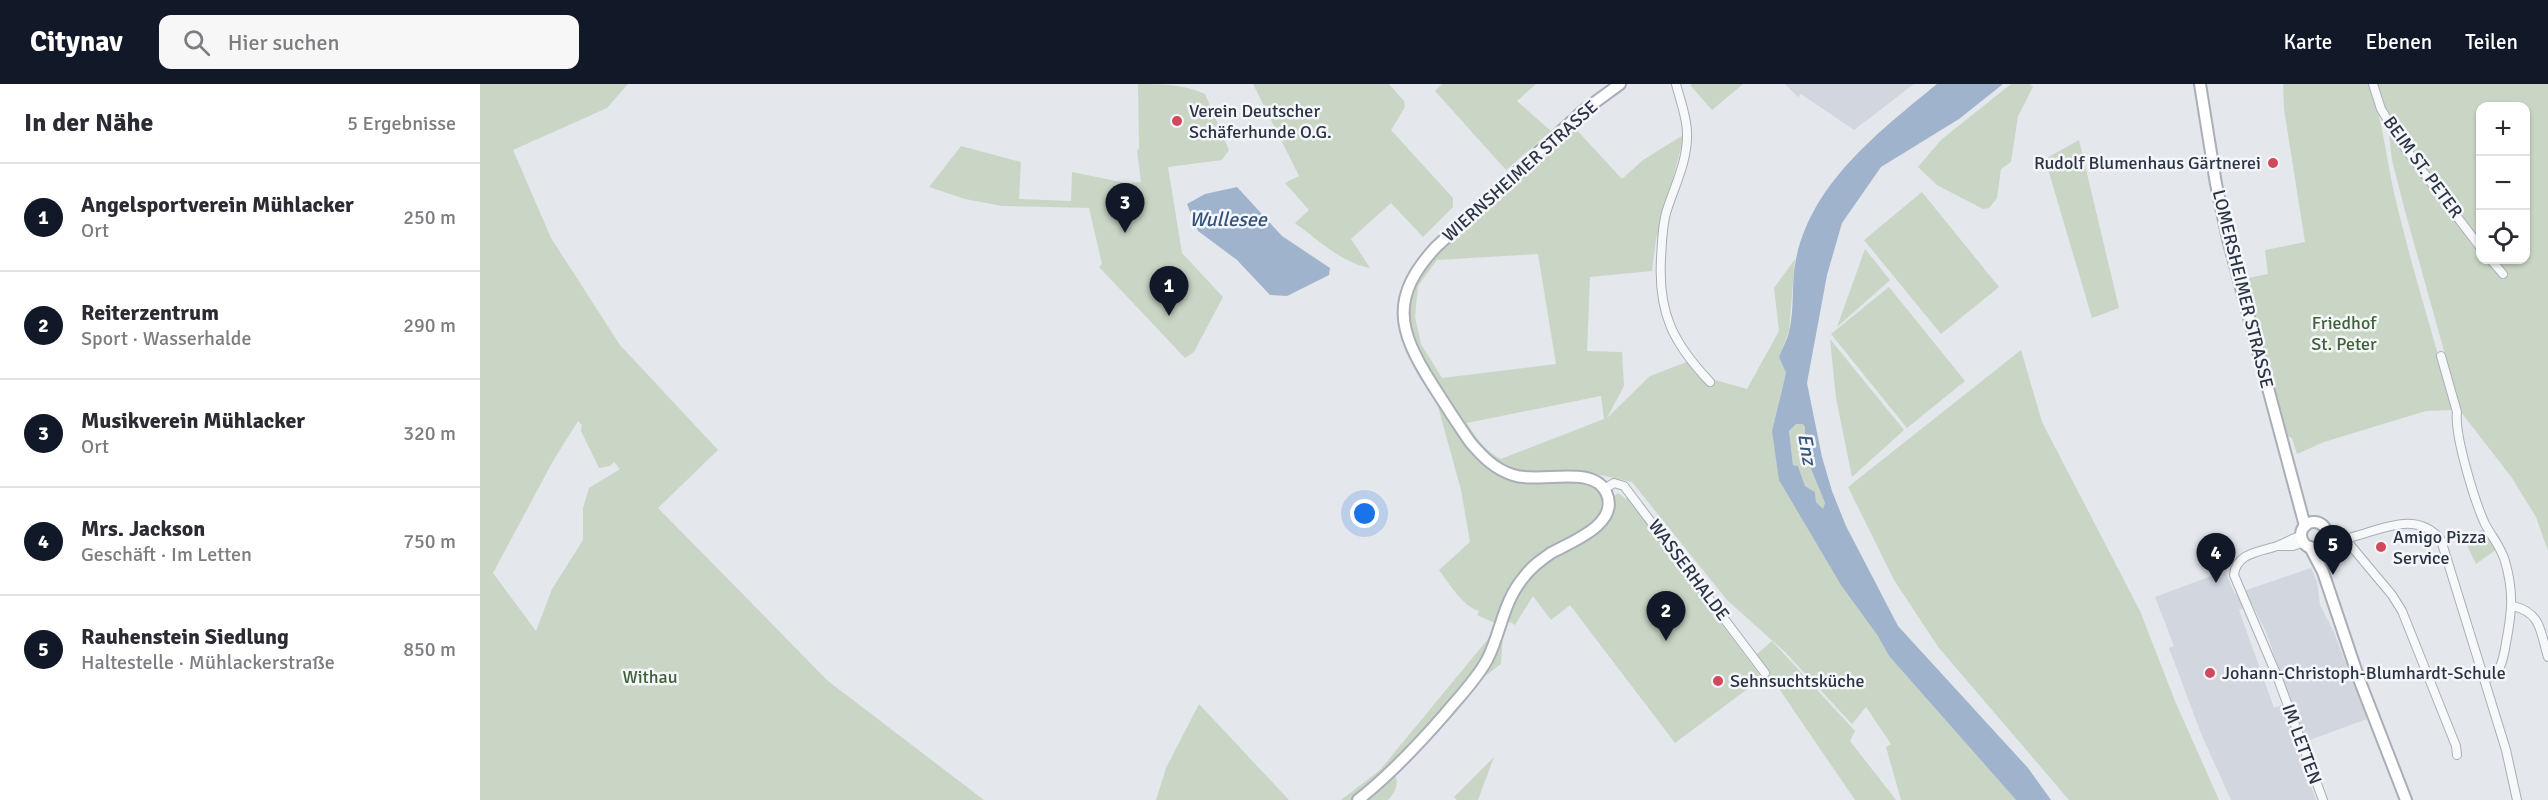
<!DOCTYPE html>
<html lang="de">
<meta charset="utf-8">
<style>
body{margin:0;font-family:Signika,sans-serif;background:#f7f7f7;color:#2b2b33}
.controls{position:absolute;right:18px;top:18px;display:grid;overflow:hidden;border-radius:12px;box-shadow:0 2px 4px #0004}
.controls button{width:54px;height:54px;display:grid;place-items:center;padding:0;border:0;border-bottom:2px solid #e1e1e2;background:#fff;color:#2b2b33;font:30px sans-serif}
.you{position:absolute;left:885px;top:430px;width:21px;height:21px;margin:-15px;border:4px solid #fff;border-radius:50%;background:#1a73e8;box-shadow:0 0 0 9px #1a73e833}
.badge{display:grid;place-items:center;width:39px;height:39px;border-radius:50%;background:#111827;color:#fff;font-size:20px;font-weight:700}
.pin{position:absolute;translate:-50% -50px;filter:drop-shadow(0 2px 3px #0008)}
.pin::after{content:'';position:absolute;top:32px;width:21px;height:18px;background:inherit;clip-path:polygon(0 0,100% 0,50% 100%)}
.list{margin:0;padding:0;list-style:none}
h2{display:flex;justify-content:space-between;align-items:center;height:78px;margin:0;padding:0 24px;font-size:26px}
h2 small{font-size:20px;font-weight:400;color:#7c7c81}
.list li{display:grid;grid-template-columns:39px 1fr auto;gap:18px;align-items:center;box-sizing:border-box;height:108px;padding:0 24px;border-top:2px solid #e1e1e2}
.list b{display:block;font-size:22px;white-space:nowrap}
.list p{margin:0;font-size:20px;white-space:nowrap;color:#7c7c81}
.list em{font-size:20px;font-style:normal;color:#7c7c81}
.icon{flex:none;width:33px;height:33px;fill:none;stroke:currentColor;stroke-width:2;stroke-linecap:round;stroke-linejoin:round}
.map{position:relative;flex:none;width:2068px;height:716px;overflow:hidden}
header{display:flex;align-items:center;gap:36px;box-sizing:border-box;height:84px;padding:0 30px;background:#111827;color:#fff}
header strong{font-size:28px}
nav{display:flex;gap:33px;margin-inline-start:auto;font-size:21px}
.search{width:420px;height:54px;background:#f7f7f7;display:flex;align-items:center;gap:15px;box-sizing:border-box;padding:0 21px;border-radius:12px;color:#7c7c81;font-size:22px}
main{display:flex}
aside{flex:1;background:#fff}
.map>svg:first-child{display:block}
.built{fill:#d2d6de;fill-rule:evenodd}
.green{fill:#c9d6c5;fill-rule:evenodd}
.water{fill:#9fb4cc;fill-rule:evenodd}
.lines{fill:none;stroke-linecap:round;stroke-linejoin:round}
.street-casing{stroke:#a9aeb7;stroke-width:10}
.secondary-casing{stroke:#a9aeb7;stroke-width:14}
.street{stroke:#f7f8fa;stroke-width:8}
.secondary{stroke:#fff;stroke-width:10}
.poi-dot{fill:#d1495b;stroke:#f4f6f9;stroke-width:2}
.labels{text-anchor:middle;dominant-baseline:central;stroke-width:5;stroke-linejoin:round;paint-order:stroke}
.poi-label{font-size:18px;fill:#2b3445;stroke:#f4f6f9;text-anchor:start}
.street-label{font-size:18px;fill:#2b3445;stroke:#f4f6f9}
.park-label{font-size:18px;fill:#3f6138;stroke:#f4f6f9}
.water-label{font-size:20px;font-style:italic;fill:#34527a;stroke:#f4f6f9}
</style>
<header>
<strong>Citynav</strong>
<div class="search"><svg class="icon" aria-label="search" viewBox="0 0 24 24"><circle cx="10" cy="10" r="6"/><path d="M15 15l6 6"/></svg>Hier suchen</div>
<nav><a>Karte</a><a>Ebenen</a><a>Teilen</a></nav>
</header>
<main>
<aside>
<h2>In der Nähe<small>5 Ergebnisse</small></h2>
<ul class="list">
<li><span class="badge">1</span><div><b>Angelsportverein Mühlacker</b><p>Ort</p></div><em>250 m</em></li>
<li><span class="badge">2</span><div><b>Reiterzentrum</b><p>Sport · Wasserhalde</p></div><em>290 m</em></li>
<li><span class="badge">3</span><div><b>Musikverein Mühlacker</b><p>Ort</p></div><em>320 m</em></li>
<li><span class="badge">4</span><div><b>Mrs. Jackson</b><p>Geschäft · Im Letten</p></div><em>750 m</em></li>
<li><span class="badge">5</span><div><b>Rauhenstein Siedlung</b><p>Haltestelle · Mühlackerstraße</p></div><em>850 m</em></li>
</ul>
</aside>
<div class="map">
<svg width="2068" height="716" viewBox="0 0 2068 716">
<rect width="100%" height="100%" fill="#e4e7ec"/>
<g class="built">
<path d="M1305,0h129l-60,46 -53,-36 -3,3z"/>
<path d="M1831,484l6,14 3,23 13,25 34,89 -71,26 20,55h-85l-29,-64 -33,-88 5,-2 -19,-49 70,-26 10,23zM1772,520l14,28 25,70 -17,6 -35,-98z"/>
</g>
<g class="green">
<path d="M0,0h148l-21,24 -94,42 38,88 69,107 98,105 -60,58 170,173 156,119h-504zM98,337l4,4 -1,6 18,37 11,-2 4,-4 6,7 -31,19 -6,20v32l-31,49 -16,42 -43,-58 60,-112z"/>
<path d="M658,0c23,0 46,0 67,10l24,56 -7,10 -54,7 14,86 41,44 -29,55 -9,6 -86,-91 3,-3 -13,-56 -87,-2 -37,-7 -36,-12 32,-41 60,16 -2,37 52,2 1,-29 54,11 15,-1 -4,-32 2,-1z"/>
<path d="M773,0h136l15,17 1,6 -14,23 62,68v9l-30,30 -32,-34 -40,36 19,29c-28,-5 -53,-29 -75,-45l14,-13 -24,-27 14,-7z"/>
<path d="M962,0h94l-19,17 34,30 -45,39 -71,-79z"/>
<path d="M1212,0h51l-31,26 -22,-25z"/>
<path d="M1531,0h19l3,3 -15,29 -7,46 -10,7 -4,29 -8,10 -6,1 -46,-24 -19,-18 23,-27z"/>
<path d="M1803,0h87c13,37 16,75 25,113 17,72 39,142 59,213l-28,1 -102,31 -27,12 -5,-16 -8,-3 -41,-156 25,-5 -3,-24 40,-8 -21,-133z"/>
<path d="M1897,0h171v467l-12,-34 -24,-39 -51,-66 -56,-201 -13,-51 -6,-52zM2000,22h46v154h-46z"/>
<path d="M1093,42l49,53 21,-19 42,-26 -29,105 -4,32 -62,6 -3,74 35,1 2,34 -17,32 43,-42 42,-16 16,18 39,11 32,-58 -5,-43 21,-29 -6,72 -10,26 7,16 -14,58 117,225 127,144h-115l-15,-53 5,-3 -25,-37 -14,17 -67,-72 -58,-52 -95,-118 -45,-10 -59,3 -24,-8 -21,-15 -15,-18 -56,-94 -5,-28 6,-25 18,-29zM1058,170l18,110 -114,14 -21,-34 -6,-27 3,-31 19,-26zM1121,312l3,23 -103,40c-16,-8 -25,-21 -34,-36z"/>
<path d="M1599,56l40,168 -27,10 -47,-159z"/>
<path d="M1442,108l77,95 -58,47 -77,-94z"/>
<path d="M1385,165l25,31 -53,47z"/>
<path d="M1409,203l76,94 -58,47 -76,-94z"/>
<path d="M1350,255l74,91 -52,47 -16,-79z"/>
<path d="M1541,266l21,72 98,189 35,90 44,99h-150l-130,-152 -45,-68 -46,-93z"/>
<path d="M954,308l62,78 94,13 7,5 5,11 -2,13 -4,7 -6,7 -55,34 -62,117 -89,97 -32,26h-11l39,-30 108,-131 9,-15 -20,-9 2,-4c-16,-4 -30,-28 -40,-41l31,-28 -9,-52z"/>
<path d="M1316,340h7l2,3v27l20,49 -2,7 -7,-8 -1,-10 -10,-6 -7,-20 -5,-1 -4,-34z"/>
<path d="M1138,409l8,6 4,-3 32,41 -3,3 103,138 -87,65 -105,-138 -19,15 -18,-24 -18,29 -5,-3 -4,2 5,-19 16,-27 25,-21 52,-31 8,-13 2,-11 -2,-4z"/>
<path d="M2005,444l12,21 -21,15 -11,-23z"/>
<path d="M1023,550l-2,30 -24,18z"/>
<path d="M1292,557l83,90 -5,10 46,59h-41l-99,-145z"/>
<path d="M719,620l90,96h-133l10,-32z"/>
<path d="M1014,673l-16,43h-21l-3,-3z"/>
<path d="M914,689c6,9 1,20 -6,27h-24z"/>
</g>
<g class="water">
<path d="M1457,0h66l-44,35 -78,48 -39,56 -15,52 -20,108 15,74 10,34 14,35 52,100 130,142 23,32h-35l-127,-144 -11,-20 -37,-51 -62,-105 -7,-49 14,-58 -7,-16c3,-8 8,-17 10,-25 6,-24 2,-50 7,-73 16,-77 84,-128 141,-175zM1316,340h7l2,3v27l20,49 -2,6 -7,-7 -1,-10 -10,-6 -7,-20 -5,-1 -4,-34z"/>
<path d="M757,103l45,49 48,32 -1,7 -42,21 -17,-1 -33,-35 -39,-29 -11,-27 18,-10z"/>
</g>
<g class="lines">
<g class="street-casing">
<g id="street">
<path d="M1196,0c4,16 11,33 11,49 1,28 -13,54 -21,80 -4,15 -4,30 -5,46 -3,54 12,84 49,123"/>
<path d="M1893,0l8,25 24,39 75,99"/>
<path d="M2011,176l12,14"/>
<path d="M1961,272l16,56c-3,23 18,90 28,112 7,13 16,23 20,37 9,31 7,51 1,82 -3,17 -4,30 -22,36"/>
<path d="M1124,405l10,-6 10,3 141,187"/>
<path d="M1847,450l19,6 6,-3c31,-8 65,-27 89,3l65,210 11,50"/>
<path d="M1821,452c-9,2 -17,8 -27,11 -17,5 -38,7 -40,28l43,101 46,124"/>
<path d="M1866,456l46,55 10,16 54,135 1,9"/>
<path d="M1799,462h14l11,-4"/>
<path d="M2033,522c29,7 27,26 35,51"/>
</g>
</g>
<g class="secondary-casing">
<g id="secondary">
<path d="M1720,0l16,100 12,55 77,287"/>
<circle cx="1834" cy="451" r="13"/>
<path d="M1830,463l13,25 36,107 47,121"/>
<path d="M878,716c33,-26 60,-55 87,-86 15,-18 31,-34 42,-54 14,-27 16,-59 37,-83 7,-10 17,-17 27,-24 20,-11 70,-29 55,-61 -14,-28 -66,-8 -93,-17 -19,-6 -31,-19 -43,-33 -13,-19 -26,-39 -38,-58 -35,-55 -42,-87 4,-137l147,-136 37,-27"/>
</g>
</g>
<use href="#street" class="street"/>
<use href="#secondary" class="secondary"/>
</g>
<g class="poi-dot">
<circle cx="697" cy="37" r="6"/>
<circle cx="1793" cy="79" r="6"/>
<circle cx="1901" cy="463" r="6"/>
<circle cx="1730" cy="589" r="6"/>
<circle cx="1238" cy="597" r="6"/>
</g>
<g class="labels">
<g class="poi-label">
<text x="709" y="27">Verein Deutscher<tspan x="709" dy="21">Schäferhunde O.G.</tspan></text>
<text x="1781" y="79" text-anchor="end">Rudolf Blumenhaus Gärtnerei</text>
<text x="1913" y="453">Amigo Pizza<tspan x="1913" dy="21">Service</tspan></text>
<text x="1742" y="589">Johann-Christoph-Blumhardt-Schule</text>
<text x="1250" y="597">Sehnsuchtsküche</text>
</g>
<g class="street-label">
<text transform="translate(1943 83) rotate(54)">BEIM ST. PETER</text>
<text transform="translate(1040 87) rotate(-42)">WIERNSHEIMER STRASSE</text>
<text transform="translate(1763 205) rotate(76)">LOMERSHEIMER STRASSE</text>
<text transform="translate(1209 486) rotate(53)">WASSERHALDE</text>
<text transform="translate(1822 660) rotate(70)">IM LETTEN</text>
</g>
<g class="park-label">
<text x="1864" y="239">Friedhof<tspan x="1864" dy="21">St. Peter</tspan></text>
<text x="170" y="593">Withau</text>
</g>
<g class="water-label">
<text x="748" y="135">Wullesee</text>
<text transform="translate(1327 365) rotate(80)">Enz</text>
</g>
</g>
</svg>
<div class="controls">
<button>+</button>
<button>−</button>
<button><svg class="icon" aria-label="locate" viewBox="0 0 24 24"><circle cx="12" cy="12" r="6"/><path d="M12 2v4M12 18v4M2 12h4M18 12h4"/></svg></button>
</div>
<div class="you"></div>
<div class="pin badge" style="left:689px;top:232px">1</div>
<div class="pin badge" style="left:1186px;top:557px">2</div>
<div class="pin badge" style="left:645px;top:149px">3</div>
<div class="pin badge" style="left:1736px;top:499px">4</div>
<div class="pin badge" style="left:1853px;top:491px">5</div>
</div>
</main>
